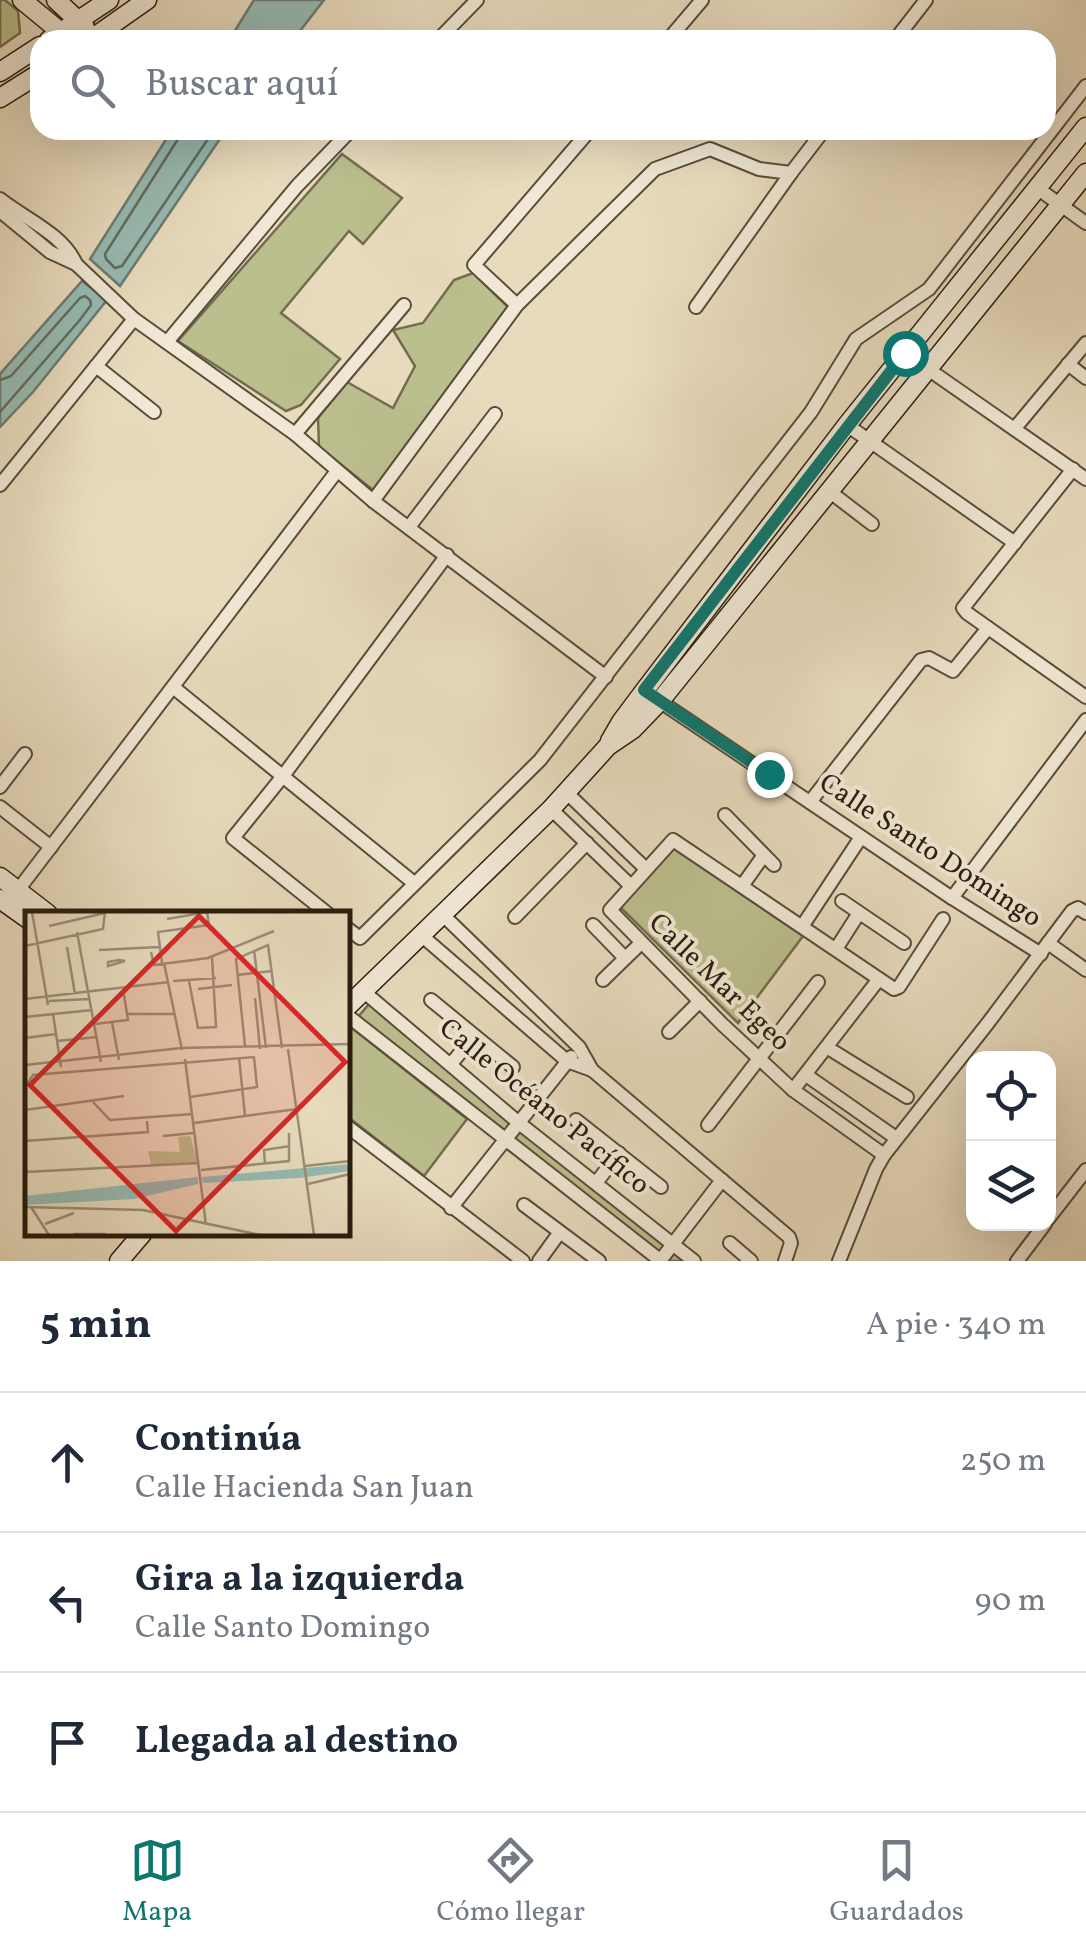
<!DOCTYPE html>
<html lang="es">
<meta charset="utf-8">
<style>
body{margin:0;font-family:Vollkorn,serif;background:#f2f2f3;color:#1f2937}
.controls{position:absolute;right:30px;bottom:30px;display:grid;overflow:hidden;border-radius:20px;box-shadow:0 10px 40px #0002}
.controls button{width:90px;height:90px;display:grid;place-items:center;padding:0;border:0;border-bottom:2px solid #e0e1e3;background:#fff;color:#1f2937;font:50px sans-serif}
.stop{position:absolute;width:30px;height:30px;margin:-22px;border:8px solid #0f766e;border-radius:50%;background:#fff}
.stop.end{background:#0f766e;border-color:#fff;box-shadow:0 2px 10px #0008}
.list{margin:0;padding:0;list-style:none}
h2{display:flex;justify-content:space-between;align-items:center;height:130px;margin:0;padding:0 40px;font-size:42px}
h2 small{font-size:32px;font-weight:400;color:#747a83}
.list li{display:grid;grid-template-columns:65px 1fr auto;gap:30px;align-items:center;box-sizing:border-box;height:140px;padding:0 40px;border-top:2px solid #e0e1e3}
.list b{display:block;font-size:38px;white-space:nowrap}
.list p{margin:0;font-size:32px;white-space:nowrap;color:#747a83}
.list em{font-size:32px;font-style:normal;color:#747a83}
.icon{flex:none;width:55px;height:55px;fill:none;stroke:currentColor;stroke-width:2;stroke-linecap:round;stroke-linejoin:round}
.map{position:relative;flex:none;width:1086px;height:1261px;overflow:hidden}
.search{position:absolute;background:#fff;box-shadow:0 10px 40px #0002;left:30px;right:30px;top:30px;height:110px;display:flex;align-items:center;gap:25px;box-sizing:border-box;padding:0 35px;border-radius:30px;color:#747a83;font-size:38px}
.sheet{height:550px;background:#fff}
nav{display:flex;justify-content:space-around;align-items:center;box-sizing:border-box;height:140px;border-top:2px solid #e0e1e3;background:#fff;font-size:28px;color:#747a83}
nav a{display:grid;justify-items:center;gap:5px}
nav .on{color:#0f766e}
.map>svg:first-child{display:block}
.green{fill:#bbbe8d;stroke:#726d4e;stroke-width:2.5}
.water{fill:#97bbb3;stroke:#6b7b71;stroke-width:2.5}
.lines{fill:none;stroke-linecap:round;stroke-linejoin:round}
.shore{stroke:#606c61;stroke-width:2.5}
.street-casing{stroke:#5a4c3a;stroke-width:16}
.secondary-casing{stroke:#2a1c0f;stroke-width:21}
.street{stroke:#f0e8d4;stroke-width:12}
.secondary{stroke:#f0e8d4;stroke-width:18}
.route{stroke:#0f766e;stroke-width:12}
.labels{text-anchor:middle;dominant-baseline:central;stroke-width:8;stroke-linejoin:round;paint-order:stroke}
.street-label{font-size:28px;fill:#2a1c0f;stroke:#f0e8d4}
.inset-road{fill:none;stroke:#9c8f77;stroke-width:2.5}
.view{fill:#d62828;fill-opacity:0.15;stroke:#d62828;stroke-width:5}
.inset-edge{fill:none;stroke:#2a1c0f;stroke-width:5}
</style>
<div class="map">
<svg width="1086" height="1261" viewBox="0 0 1086 1261">
<rect width="100%" height="100%" fill="#e8dbbd"/>
<filter id="stains"><feTurbulence type="fractalNoise" baseFrequency=".002" numOctaves="4"/><feColorMatrix values="0 0 0 0 .2 0 0 0 0 .09 0 0 0 0 .02 0 0 0 .5 -.17"/></filter>
<radialGradient id="worn" r=".72"><stop offset=".6" stop-color="#630" stop-opacity="0"/><stop offset="1" stop-color="#630" stop-opacity=".3"/></radialGradient>
<g class="green">
<path d="M0,0h5l13,11 2,22 -20,14z"/>
<path d="M342,154l60,44 -39,46 -14,-13 -68,82 59,46 -39,46 -15,6 -108,-70z"/>
<path d="M473,273l35,34 -135,183 -54,-43 -1,-29 29,-36 46,26 22,-42 -22,-36 30,-7 31,-43z"/>
<path d="M673,848l130,88 -65,87 -119,-117z"/>
<path d="M370,1003l318,258h-21l-310,-243z"/>
<path d="M348,1025l119,94 -43,57 -76,-59z"/>
</g>
<g class="water">
<path d="M254,0h70l-31,40h-64z"/>
<path d="M172,130h54l-106,156 -30,-27z"/>
<path d="M82,281l25,19 -74,92 -33,35v-53z"/>
</g>
<g class="lines">
<g class="shore">
<path d="M179,130l-1,9 -73,115 1,5 9,9 7,-2 92,-136"/>
<path d="M0,380l11,-4 69,-78 5,-2 5,4 1,5 -12,16 -79,91"/>
</g>
<g class="street-casing">
<g id="street">
<path d="M438,40l39,-40"/>
<path d="M668,40l34,-40"/>
<path d="M895,40l31,-40"/>
<path d="M1037,188l49,35"/>
<path d="M0,199c25,20 63,35 76,65l58,55 161,115 78,67 233,176"/>
<path d="M0,211l50,41 26,12"/>
<path d="M517,305l-43,-40 116,-135"/>
<path d="M696,307l95,-134 33,-43"/>
<path d="M167,342l130,-156 54,-56"/>
<path d="M905,353l181,126"/>
<path d="M1068,364l18,14"/>
<path d="M96,366l58,46"/>
<path d="M847,425l168,118"/>
<path d="M1015,428l71,-85"/>
<path d="M295,434l109,-129"/>
<path d="M1073,469l-110,139 4,5 119,84"/>
<path d="M0,485l134,-166"/>
<path d="M829,491l43,33"/>
<path d="M373,501l144,-196 138,-136 55,-20 49,20 32,4"/>
<path d="M409,527l86,-113"/>
<path d="M173,687l241,196"/>
<path d="M655,698l297,200 89,56"/>
<path d="M0,787l25,-33"/>
<path d="M567,793l79,76"/>
<path d="M810,802l111,-142 8,-2 24,13 35,-43"/>
<path d="M0,807l51,40"/>
<path d="M551,809l80,77"/>
<path d="M725,815l49,50"/>
<path d="M742,886l22,-31"/>
<path d="M15,894l322,-423"/>
<path d="M952,898l134,-178"/>
<path d="M842,901l62,42"/>
<path d="M328,914l-95,-76 50,-62 164,-221"/>
<path d="M442,914l137,133 13,23 197,167 2,6 -6,18"/>
<path d="M515,917l72,-74"/>
<path d="M593,925l32,33"/>
<path d="M803,925l58,-88"/>
<path d="M348,929l12,9 180,-178 271,-348 45,-73 73,-50 157,-203"/>
<path d="M421,935l146,126 25,9"/>
<path d="M1048,943l38,27"/>
<path d="M836,949l23,-36"/>
<path d="M603,980l38,-37"/>
<path d="M363,991l156,132 175,138"/>
<path d="M431,1000l82,67"/>
<path d="M348,1016l313,245"/>
<path d="M669,1032l31,-31"/>
<path d="M828,1048l79,49"/>
<path d="M451,1064l23,-28"/>
<path d="M806,1075l90,63"/>
<path d="M793,1090l86,-111"/>
<path d="M576,1120l85,67"/>
<path d="M708,1125l110,-143"/>
<path d="M348,1127l175,134"/>
<path d="M884,1155l-91,-65 -71,-66 -112,-114 63,-70 221,149 5,-2 44,-68"/>
<path d="M596,1183l23,-30"/>
<path d="M524,1205l75,56"/>
<path d="M451,1208l120,-151"/>
<path d="M1048,1219l38,-49"/>
<path d="M730,1243l21,18"/>
<path d="M539,1261l21,-29"/>
<path d="M660,1261l62,-81"/>
<path d="M839,1261l37,-92 8,-14 104,-132 84,-112 6,-3 8,5"/>
<path d="M1017,1261l28,-37"/>
</g>
</g>
<g class="secondary-casing">
<g id="secondary">
<path d="M22,0l46,38"/>
<path d="M56,0l29,27"/>
<path d="M49,40l60,-40"/>
<path d="M90,40l57,-40"/>
<path d="M0,72l40,-26"/>
<path d="M0,98l40,-25"/>
<path d="M610,741l11,-19 24,-32 202,-265 239,-298"/>
<path d="M0,877l48,37"/>
<path d="M0,899l28,20"/>
<path d="M348,1006l203,-197 57,-63 25,-17 27,-28 426,-528"/>
<path d="M119,1261l23,-27"/>
</g>
</g>
<use href="#street" class="street"/>
<use href="#secondary" class="secondary"/>
</g>
<g class="lines">
<path class="route" d="M769,774l-125,-84 261,-337"/>
</g>
<g class="labels">
<g class="street-label">
<text transform="translate(930 851) rotate(33)">Calle Santo Domingo</text>
<text transform="translate(719 983) rotate(44)">Calle Mar Egeo</text>
<text transform="translate(544 1107) rotate(39)">Calle Océano Pacífico</text>
</g>
</g>
<g transform="translate(25 911)">
<rect width="325" height="325" fill="#e8dbbd"/>
<path d="M165,225l8,26 -47,3 -3,-14 32,1 -2,-15z" fill="#bbbe8d"/>
<path d="M325,253v7l-51,7 -96,5 -1,-6zM173,266v7l-64,15 -109,6v-9z" fill="#97bbb3"/>
<path class="inset-road" d="M7,1l16,93M142,8l40,-7M24,15l56,-13M52,21l24,130M0,35l78,-17 2,-17M42,36l8,47M74,39l60,-3M229,39l12,98M126,41l3,13 54,-7 66,-27M94,49l6,1 -17,5v-4zM137,52l-4,-31 51,-7 -2,-13M139,52l18,87M212,64l35,-4M148,70l43,-3M164,70l9,47 18,-1 -4,-70M173,78l34,-4M230,87l5,51M0,88l144,-17M24,90l41,-2M28,103l8,53M102,103h48M0,106l67,-7M87,111l7,38M70,113l33,-4 -5,-31M0,127l31,-4M32,130l40,-4M220,135l-9,-87 32,-14 14,103M263,138l26,186M214,146l6,59M160,148l21,166M0,154l156,-17 169,-4M0,176l8,-12 221,-18 3,30 -67,10M68,191l17,18 83,-6M0,199l99,-14M169,212l103,-14M138,225l31,-3M0,230l123,-9 -1,-11M240,253l-1,-14 26,-4M280,255l45,-5M176,259l88,-9v-28M0,261l174,-9M283,273l42,-10M0,296l118,3 117,25M6,296l18,28M20,313l29,-11M48,323h32"/>
<path class="view" d="M174,5l146,146 -169,169 -146,-146z"/>
<rect width="325" height="325" class="inset-edge"/>
</g>
<rect width="100%" height="100%" filter="url(#stains)"/>
<rect width="100%" height="100%" fill="url(#worn)"/>
</svg>
<div class="controls">
<button><svg class="icon" aria-label="locate" viewBox="0 0 24 24"><circle cx="12" cy="12" r="6"/><path d="M12 2v4M12 18v4M2 12h4M18 12h4"/></svg></button>
<button><svg class="icon" aria-label="layers" viewBox="0 0 24 24"><path d="M12 4l9 5-9 5-9-5zM3 14l9 5 9-5"/></svg></button>
</div>
<div class="stop" style="left:905px;top:353px"></div>
<div class="stop end" style="left:769px;top:774px"></div>
<div class="search"><svg class="icon" aria-label="search" viewBox="0 0 24 24"><circle cx="10" cy="10" r="6"/><path d="M15 15l6 6"/></svg>Buscar aquí</div>
</div>
<section class="sheet">
<h2>5 min<small>A pie · 340 m</small></h2>
<ul class="list">
<li><svg class="icon" aria-label="ahead" viewBox="0 0 24 24"><path d="M12 20V5M6 11l6-6 6 6"/></svg><div><b>Continúa</b><p>Calle Hacienda San Juan</p></div><em>250 m</em></li>
<li><svg class="icon" aria-label="left" viewBox="0 0 24 24"><path d="M17 20v-9H6M10 6l-5 5 5 5"/></svg><div><b>Gira a la izquierda</b><p>Calle Santo Domingo</p></div><em>90 m</em></li>
<li><svg class="icon" aria-label="arrive" viewBox="0 0 24 24"><path d="M6 21V4h12l-3 4 3 4H6"/></svg><div><b>Llegada al destino</b></div></li>
</ul>
</section>
<nav>
<a class="on"><svg class="icon" aria-label="map" viewBox="0 0 24 24"><path d="M3 6l6-2 6 2 6-2v14l-6 2-6-2-6 2zM9 4v14M15 6v14"/></svg>Mapa</a>
<a><svg class="icon" aria-label="directions" viewBox="0 0 24 24"><path d="M12 3l9 9-9 9-9-9zM9 14v-3h6M13 9l2 2-2 2"/></svg>Cómo llegar</a>
<a><svg class="icon" aria-label="saved" viewBox="0 0 24 24"><path d="M7 4h10v16l-5-4-5 4z"/></svg>Guardados</a>
</nav>
